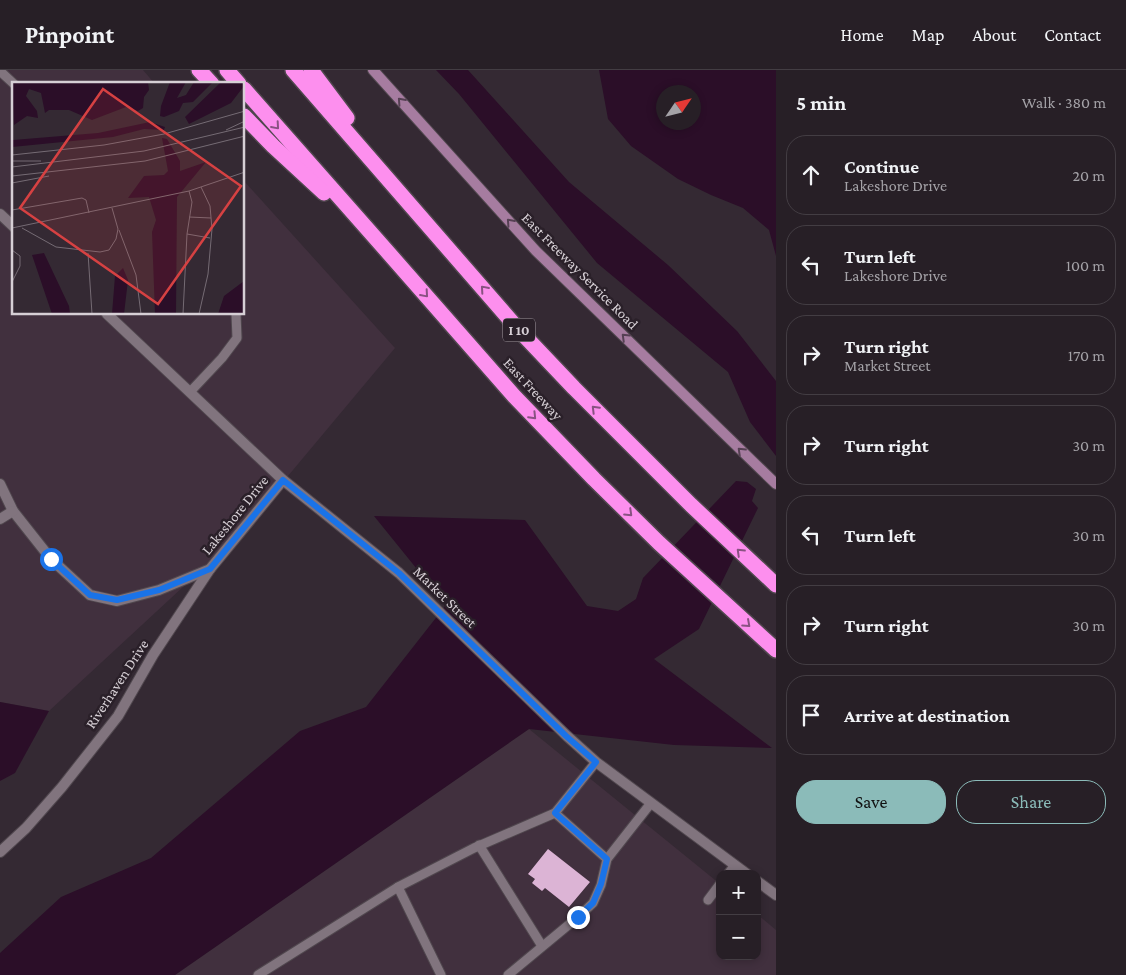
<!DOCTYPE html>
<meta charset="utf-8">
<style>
body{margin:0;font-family:"Crimson Pro",serif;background:#2f272e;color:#f1f3f6}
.controls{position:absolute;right:15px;bottom:15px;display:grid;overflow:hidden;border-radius:10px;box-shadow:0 2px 8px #0003}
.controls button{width:45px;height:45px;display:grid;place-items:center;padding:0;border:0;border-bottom:1px solid #433d43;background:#271f26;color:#f1f3f6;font:25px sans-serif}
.compass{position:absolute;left:656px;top:15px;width:45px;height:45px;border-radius:50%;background:#271f26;box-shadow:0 2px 8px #0003;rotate:55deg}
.stop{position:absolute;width:15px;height:15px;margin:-11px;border:4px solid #1a73e8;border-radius:50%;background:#fff}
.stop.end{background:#1a73e8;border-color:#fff;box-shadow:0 1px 5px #0008}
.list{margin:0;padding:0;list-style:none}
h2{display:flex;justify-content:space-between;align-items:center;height:65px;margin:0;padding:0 20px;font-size:21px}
h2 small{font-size:16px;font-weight:400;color:#a4a2a7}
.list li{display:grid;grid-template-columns:32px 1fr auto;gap:15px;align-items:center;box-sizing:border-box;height:80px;margin:0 10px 10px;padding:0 10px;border:1px solid #433d43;border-radius:20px}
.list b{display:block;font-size:19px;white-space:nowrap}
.list p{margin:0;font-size:16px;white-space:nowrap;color:#a4a2a7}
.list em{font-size:16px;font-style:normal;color:#a4a2a7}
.actions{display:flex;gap:10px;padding:15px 20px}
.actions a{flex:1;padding:11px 0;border:1px solid #8bbbb9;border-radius:20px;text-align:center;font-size:18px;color:#8bbbb9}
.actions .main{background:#8bbbb9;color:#111}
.icon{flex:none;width:28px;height:28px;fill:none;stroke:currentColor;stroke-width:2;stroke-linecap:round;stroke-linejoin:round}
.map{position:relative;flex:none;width:776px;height:905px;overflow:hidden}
header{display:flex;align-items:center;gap:30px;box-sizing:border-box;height:70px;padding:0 25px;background:#271f26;border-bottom:1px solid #433d43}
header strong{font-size:24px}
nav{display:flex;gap:28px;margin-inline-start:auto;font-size:18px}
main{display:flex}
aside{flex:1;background:#271f26}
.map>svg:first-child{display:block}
.built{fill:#41303e}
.water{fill:#2b0e28;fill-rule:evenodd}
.building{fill:#dcb4d5}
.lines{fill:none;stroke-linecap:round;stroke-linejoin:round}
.service-casing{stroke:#50474e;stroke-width:11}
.minor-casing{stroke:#50474e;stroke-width:12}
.tertiary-casing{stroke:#50474e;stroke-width:12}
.secondary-casing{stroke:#50474e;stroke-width:12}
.motorway-casing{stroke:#50474e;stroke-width:18}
.service{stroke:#81747e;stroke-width:9}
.minor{stroke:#81747e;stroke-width:10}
.tertiary{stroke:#81747e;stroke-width:10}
.secondary{stroke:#a67ca0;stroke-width:10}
.motorway{stroke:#fd8fee;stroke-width:15}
.oneway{stroke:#554053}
.oneway2{stroke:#895282}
.route{stroke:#1a73e8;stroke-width:6}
.labels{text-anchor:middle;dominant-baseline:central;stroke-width:5;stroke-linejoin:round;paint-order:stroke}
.shield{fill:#2a2029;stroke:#a29aa1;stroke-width:1}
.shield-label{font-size:14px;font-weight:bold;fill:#d6cfd5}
.street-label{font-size:15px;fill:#d6cfd5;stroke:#2a2029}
.inset-road{fill:none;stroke:#756b74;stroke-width:1}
.view{fill:#d64142;fill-opacity:0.15;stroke:#d64142;stroke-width:2.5}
.inset-edge{fill:none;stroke:#d6cfd5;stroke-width:2.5}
</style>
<header>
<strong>Pinpoint</strong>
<nav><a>Home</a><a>Map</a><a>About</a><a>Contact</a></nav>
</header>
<main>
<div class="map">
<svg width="776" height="905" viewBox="0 0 776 905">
<rect width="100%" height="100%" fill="#342933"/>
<g class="built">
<path d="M0,0h143l12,14h-141v230h230v-133l151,167 -158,189 -188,174 -49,-9z"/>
<path d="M529,659l191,155v72h37v-42l19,16v45h-601z"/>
</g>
<g class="water">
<path d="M436,0h32l101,112 99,83 69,66 39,50v75l-26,-34 -22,-50 -131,-109 -138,-169z"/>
<path d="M599,0h177v186l-7,-26 -26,-22 -32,-13 -33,-16 -47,-33 -23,-27zM694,22v30h-30v-30z"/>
<path d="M736,411l11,1 9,7 -4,12 6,7 -59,121 -45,30 118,89 -98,-3 -145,-16 -354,246h-175v-22l61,-56 90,-39 149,-127 66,-24 80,-102 -72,-89 151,4 62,86 31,5 18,-12 7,-21z"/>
<path d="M0,632l49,9 -34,62 -15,8z"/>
</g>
<path class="building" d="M548,779l42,33 -21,25 -24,-19 -3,3 -10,-8 3,-4 -7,-5z"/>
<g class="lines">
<g class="service-casing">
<g id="service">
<path d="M0,1l14,13"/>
<path d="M190,322l32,-34 15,-20 -1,-24"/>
<path d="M555,743l52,46"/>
<path d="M479,775l63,101"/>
<path d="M728,804l7,-9"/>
<path d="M398,817l43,88"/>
<path d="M708,830l12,-16"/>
<path d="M258,905l140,-88 76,-39 81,-35 41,-51"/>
<path d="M508,905l70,-58 15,-14 8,-18 6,-26 44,-56"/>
</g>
</g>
<g class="minor-casing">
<g id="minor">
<path d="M0,414l13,27 38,48 39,36 27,6 42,-11 51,-21 73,-89"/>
<path d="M0,449l13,-8"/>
<path d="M0,782l26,-24 36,-41 56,-71 35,-61 57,-86"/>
</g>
</g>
<g class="tertiary-casing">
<g id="tertiary">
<path d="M0,144l14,13"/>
<path d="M107,244l176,166 116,93 168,163 29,26 151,112"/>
<path d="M757,811l19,14"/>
</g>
</g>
<g class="secondary-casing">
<path id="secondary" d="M373,0l163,181 240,233"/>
</g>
<g class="motorway-casing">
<g id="motorway">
<path d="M199,0l13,14"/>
<path d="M227,0l12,14"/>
<path d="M293,0l225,259 56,59 117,117 85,80"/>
<path d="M311,0l36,48"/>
<path d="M244,19l149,169 121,138 80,83 65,64 117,107"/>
<path d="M244,46l29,30 51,47"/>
</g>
</g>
<use href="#service" class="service"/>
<use href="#minor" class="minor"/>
<use href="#tertiary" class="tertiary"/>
<use href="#secondary" class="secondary"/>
<use href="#motorway" class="motorway"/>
</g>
<defs><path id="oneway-chevron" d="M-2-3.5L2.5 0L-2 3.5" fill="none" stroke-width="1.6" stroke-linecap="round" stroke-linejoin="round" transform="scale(1.25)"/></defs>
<g class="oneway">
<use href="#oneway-chevron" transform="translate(401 31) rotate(-132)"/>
<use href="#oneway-chevron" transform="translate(510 152) rotate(-132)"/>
<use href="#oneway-chevron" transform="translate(625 267) rotate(-136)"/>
<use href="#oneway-chevron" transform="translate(741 381) rotate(-136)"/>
</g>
<g class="oneway2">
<use href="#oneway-chevron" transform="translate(276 56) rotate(49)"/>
<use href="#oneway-chevron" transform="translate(484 219) rotate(-131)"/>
<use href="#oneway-chevron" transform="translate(425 224) rotate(49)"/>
<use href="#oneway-chevron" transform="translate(595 339) rotate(-135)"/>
<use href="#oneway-chevron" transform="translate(533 346) rotate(46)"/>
<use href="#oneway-chevron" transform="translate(629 443) rotate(44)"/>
<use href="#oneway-chevron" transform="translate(740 482) rotate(-136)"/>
<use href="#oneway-chevron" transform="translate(747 554) rotate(42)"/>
</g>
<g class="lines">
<path class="route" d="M51,489l39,36 27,5 42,-10 51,-21 73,-89 116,93 167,163 30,26 -41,51 52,46 -6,25 -8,19 -15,14"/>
</g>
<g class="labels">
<rect class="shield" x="503" y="248.5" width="32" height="23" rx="4"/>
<g class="shield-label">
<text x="519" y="260">I 10</text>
</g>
<g class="street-label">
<text transform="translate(580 201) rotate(45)">East Freeway Service Road</text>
<text transform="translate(533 319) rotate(47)">East Freeway</text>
<text transform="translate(235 445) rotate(-51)">Lakeshore Drive</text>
<text transform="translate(445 527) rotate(44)">Market Street</text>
<text transform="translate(117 614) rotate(-57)">Riverhaven Drive</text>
</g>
</g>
<g transform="translate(12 12)">
<rect width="232" height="232" fill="#342933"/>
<path d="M0,0h136l1,8 -5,7 -1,11 -5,3 -12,-4 -34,13 -23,-10h-20l-4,3 -4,-20 -12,-4 -3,7 11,15 1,7 -11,-2 -13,9zM158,0h16l-9,16 9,-3 8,-13h19l-20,20 -10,1 -4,8 -15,6 -4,-1 1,-10zM209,0h23v4l-13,17 -42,21 -4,-7zM138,40l15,5 -1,3 -20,-1 -31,8 -101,10 1,-7 85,-7zM150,56l5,1 13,22v10l26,-9 -29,35 -1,117h-21l-3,-82 4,-12 -7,-23 -21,1 16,-22 20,-1 4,-4zM32,171l25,53 1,8h-18l-20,-59zM111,186l5,12 -4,34h-12l3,-38zM232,199v33h-26l6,-18z" fill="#2b0e28"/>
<path class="inset-road" d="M214,48l19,-9M0,73l92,-10 60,-11 81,-23M0,79h29M0,85l132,-16 101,-24M0,94l133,-15 100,-25M0,101l37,-7M0,128l70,-12 4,2 3,13M177,135l22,1M0,146l177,-37 56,-19M10,146l34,19 44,5 9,-2 7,-11 2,-10 -6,-21M107,148l17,45 5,39M175,152l23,4M0,168l8,6v10l-8,16M76,171l4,61M171,232l4,-80 5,-32 -3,-11M187,232l9,-40 4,-45 -2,-23 -9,-19"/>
<path class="view" d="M91,7l138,97 -83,118 -138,-96z"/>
<rect width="232" height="232" class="inset-edge"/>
</g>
</svg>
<div class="controls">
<button>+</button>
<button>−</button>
</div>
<svg class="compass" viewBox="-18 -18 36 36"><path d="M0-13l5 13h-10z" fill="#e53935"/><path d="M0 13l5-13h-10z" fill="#a4a2a7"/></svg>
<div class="stop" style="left:51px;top:489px"></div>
<div class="stop end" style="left:578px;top:847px"></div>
</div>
<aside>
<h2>5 min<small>Walk · 380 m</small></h2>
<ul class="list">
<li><svg class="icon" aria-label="ahead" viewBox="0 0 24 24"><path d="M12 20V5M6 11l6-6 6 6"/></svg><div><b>Continue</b><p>Lakeshore Drive</p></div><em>20 m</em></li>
<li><svg class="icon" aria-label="left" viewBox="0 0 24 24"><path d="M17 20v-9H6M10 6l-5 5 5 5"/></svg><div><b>Turn left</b><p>Lakeshore Drive</p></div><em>100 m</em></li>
<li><svg class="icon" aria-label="right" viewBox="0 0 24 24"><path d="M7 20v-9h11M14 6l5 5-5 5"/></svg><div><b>Turn right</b><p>Market Street</p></div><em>170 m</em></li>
<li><svg class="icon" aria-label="right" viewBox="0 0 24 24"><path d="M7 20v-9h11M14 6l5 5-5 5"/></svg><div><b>Turn right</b></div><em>30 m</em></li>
<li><svg class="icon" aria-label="left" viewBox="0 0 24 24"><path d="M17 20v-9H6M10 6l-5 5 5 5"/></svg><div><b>Turn left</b></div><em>30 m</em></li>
<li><svg class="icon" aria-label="right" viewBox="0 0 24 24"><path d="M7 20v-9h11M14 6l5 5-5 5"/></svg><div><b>Turn right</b></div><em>30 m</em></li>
<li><svg class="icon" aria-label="arrive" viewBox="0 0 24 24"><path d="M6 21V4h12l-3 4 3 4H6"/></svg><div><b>Arrive at destination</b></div></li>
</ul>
<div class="actions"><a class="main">Save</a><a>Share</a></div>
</aside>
</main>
